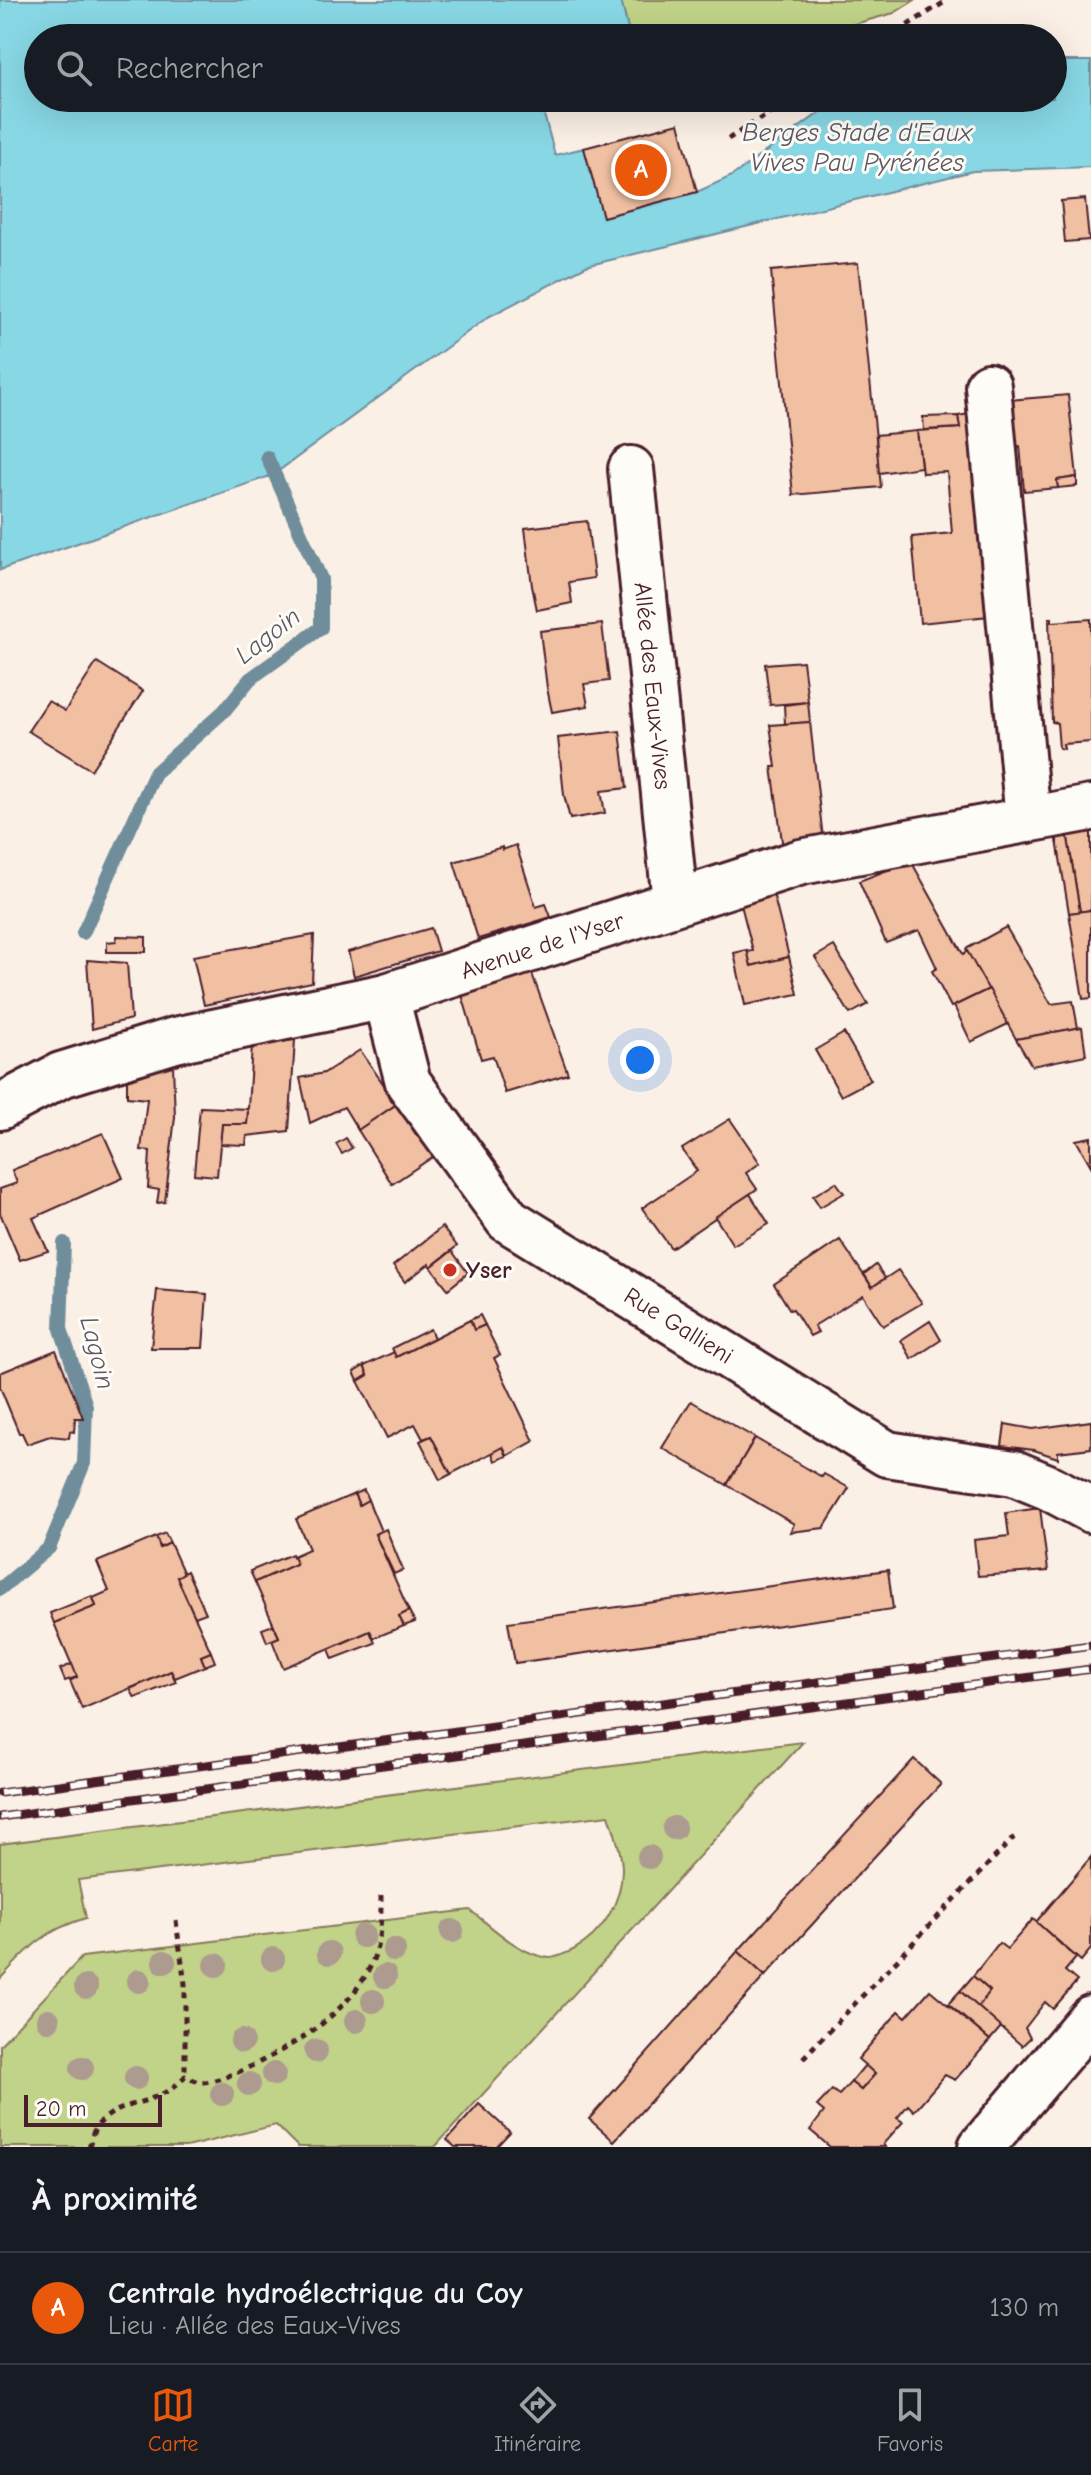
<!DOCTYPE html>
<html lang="fr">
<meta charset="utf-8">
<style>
body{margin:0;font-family:"Comic Neue",sans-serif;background:#242831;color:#f1f3f6}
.scale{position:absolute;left:24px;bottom:20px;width:138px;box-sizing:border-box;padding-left:8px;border:4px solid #4a1f2b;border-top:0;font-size:22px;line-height:28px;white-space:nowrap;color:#4a1f2b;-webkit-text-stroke:6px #fdfcf7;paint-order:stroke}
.you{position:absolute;left:640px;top:1060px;width:28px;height:28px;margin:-20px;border:6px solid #fff;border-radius:50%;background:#1a73e8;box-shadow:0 0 0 12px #1a73e833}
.badge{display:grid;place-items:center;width:52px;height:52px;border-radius:50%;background:#ea580c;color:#fff;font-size:26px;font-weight:700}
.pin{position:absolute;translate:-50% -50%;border:4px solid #fff;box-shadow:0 2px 8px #0006}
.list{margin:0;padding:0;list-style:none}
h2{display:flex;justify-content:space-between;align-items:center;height:104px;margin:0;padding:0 32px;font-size:34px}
h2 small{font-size:26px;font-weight:400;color:#9ea1a6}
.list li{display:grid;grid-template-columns:52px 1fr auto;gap:24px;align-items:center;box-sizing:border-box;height:112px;padding:0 32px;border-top:2px solid #363941}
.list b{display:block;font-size:30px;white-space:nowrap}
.list p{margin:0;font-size:26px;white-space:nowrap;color:#9ea1a6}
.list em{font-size:26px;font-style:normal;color:#9ea1a6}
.icon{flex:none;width:44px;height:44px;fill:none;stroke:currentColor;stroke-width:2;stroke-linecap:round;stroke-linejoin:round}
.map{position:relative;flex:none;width:1091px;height:2147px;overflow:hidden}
.search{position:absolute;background:#171b24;box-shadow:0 8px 32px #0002;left:24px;right:24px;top:24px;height:88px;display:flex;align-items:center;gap:20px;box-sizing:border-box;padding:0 28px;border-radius:44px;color:#9ea1a6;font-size:30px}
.sheet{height:216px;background:#171b24}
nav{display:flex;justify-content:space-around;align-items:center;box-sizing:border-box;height:112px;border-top:2px solid #363941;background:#171b24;font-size:22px;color:#9ea1a6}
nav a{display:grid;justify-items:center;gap:4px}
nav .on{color:#ea580c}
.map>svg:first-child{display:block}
.green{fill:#c1d388;stroke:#86795a;stroke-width:2}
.water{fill:#88d7e5;stroke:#6f8d9b;stroke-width:2}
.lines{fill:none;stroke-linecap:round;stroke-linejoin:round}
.stream{stroke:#6f8d9b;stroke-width:14}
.building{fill:#f1c0a2;stroke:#4a1f2b;stroke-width:2}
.minor-casing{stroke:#4a1f2b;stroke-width:50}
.path{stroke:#4a1f2b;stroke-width:5;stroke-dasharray:6 6;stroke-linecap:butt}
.minor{stroke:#fdfcf7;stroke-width:44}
.rail-casing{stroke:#4a1f2b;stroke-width:9}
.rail{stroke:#fdfcf7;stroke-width:6;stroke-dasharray:18;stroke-linecap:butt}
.tree{fill:#ad9b8f}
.poi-dot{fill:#c8321e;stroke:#fdfcf7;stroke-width:3}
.labels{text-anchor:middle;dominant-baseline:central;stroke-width:6;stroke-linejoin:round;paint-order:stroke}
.street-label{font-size:24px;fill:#4a1f2b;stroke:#fdfcf7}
.poi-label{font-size:24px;font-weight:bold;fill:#4a1f2b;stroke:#fdfcf7;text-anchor:start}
.water-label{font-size:26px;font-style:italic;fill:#5d5663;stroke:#fdfcf7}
</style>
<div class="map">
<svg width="1091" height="2147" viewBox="0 0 1091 2147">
<rect width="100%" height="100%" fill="#fbf0e6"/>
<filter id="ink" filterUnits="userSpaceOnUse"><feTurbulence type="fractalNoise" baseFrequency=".0125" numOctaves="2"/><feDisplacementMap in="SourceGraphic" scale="16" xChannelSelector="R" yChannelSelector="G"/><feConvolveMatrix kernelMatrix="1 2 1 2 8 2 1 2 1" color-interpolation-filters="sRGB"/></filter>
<g filter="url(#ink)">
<g class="green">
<path d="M621,0h294l-21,13 -90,25h-174z"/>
<path d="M803,1742l-368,405h-137l-22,-22 -90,22h-186v-102l82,-88 388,-47c22,17 50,45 79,48 8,0 17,-5 24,-8 29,-15 49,-48 49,-81 0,-17 -8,-39 -13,-54l-531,65 8,38c-43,13 -56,29 -86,61v-135z"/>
</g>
<path class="water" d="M0,0h621l9,38h-592v60h550l-45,13 12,44 29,-7 19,69 94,-25 35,-16 108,-78h213v-37h38v106l-118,4 -387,95 -98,51 -215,158 -273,95z"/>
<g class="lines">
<g class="stream">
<path d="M83,933l72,-160 69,-62 26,-32 71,-51v-49l-54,-122"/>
<path d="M0,1589l49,-41 35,-85 2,-57 -25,-77 3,-86"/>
</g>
</g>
<g class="building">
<path d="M679,123l18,69 -94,25 -19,-69z"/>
<path d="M1085,199l4,41 -24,2 -4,-41z"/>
<path d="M858,263l23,224 -88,8 -22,-224z"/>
<path d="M1068,395l9,82 -20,3 1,8 -34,3 -4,-45 -8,1 -3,-47z"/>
<path d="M969,414l20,202 -69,7 -8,-86 40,-4 -5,-61 -25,1 -5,-42 43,-3 -2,-12z"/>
<path d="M958,416l2,12 -36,2 -1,-13z"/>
<path d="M917,431l4,36 -42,6 -3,-38z"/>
<path d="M1077,477v9l-19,2 -1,-8z"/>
<path d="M587,521l7,57 -25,4 3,21 -35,7 -5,-24 -7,-58z"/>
<path d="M1049,618h3v4l39,-3v123l-28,2 1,5 -5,-1 -2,-25 -5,-1z"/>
<path d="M602,624l7,57 -25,3 4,22 -36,6 -5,-24 -7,-57z"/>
<path d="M803,661l5,41 -38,3 -5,-41z"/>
<path d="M97,662l46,29 -52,79 -63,-39 20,-30 17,10z"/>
<path d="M808,702l2,20 -25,2 -1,-19z"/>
<path d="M810,722l13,117 -40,10 -11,-82h4l-6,-42z"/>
<path d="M620,731l7,57 -26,3 4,22 -35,6 -6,-24 -6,-57z"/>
<path d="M1091,823v87l-11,2 -14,-86z"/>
<path d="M1066,826l14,86 -11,1 -14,-85z"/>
<path d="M516,845l20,62 10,-3 5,13 -73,22 -24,-77 48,-15v3z"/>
<path d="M911,861l52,93 5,-3 21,38 -35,17 -3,1 -19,-36 5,-3 -18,-38 -33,13 -27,-62z"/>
<path d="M772,889l17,68 -38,9 -4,-14 6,-1 -14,-54z"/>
<path d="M1091,910v88l-8,1 -14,-86z"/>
<path d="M1006,927l45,77 22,-3 5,27 -62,11 -50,-90z"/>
<path d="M431,928l7,23 -84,25 -6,-24z"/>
<path d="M314,935l-2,47 -108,23 -11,-49z"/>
<path d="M117,936l29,1v15h-39v-10l9,-1z"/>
<path d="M834,946l34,58 -18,10 -35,-57z"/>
<path d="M747,950l4,16 38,-9 9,37 -53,11 -11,-52z"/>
<path d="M87,960l40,3 4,56 -39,10z"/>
<path d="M530,968l38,106 -63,19 -12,-37 -12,3 -21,-71z"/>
<path d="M989,989l19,35 -37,18 -17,-36z"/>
<path d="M1082,1027l4,28 -54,11 -16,-27z"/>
<path d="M844,1033l27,47 -30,16 -26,-46z"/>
<path d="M295,1040l-6,91 -42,5 -1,9 -26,-1 2,-20h25l5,-79z"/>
<path d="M360,1050l37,54 -39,26 -14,-23 -34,16 -10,-45 24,-5z"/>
<path d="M173,1065l2,52 -10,85 -8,1 2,-13 -11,-2 2,-37 -9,-1 6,-51 -20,-2v-20z"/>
<path d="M397,1104l18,29 19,23 -42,28 -34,-54z"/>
<path d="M200,1107l48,2 -1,15h-25l-5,52 -23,-2z"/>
<path d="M730,1119l30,44 -14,10 11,16 -86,59 -29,-40 55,-37 -15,-22z"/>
<path d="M103,1133l20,45 -90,40 15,33 -28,9 -20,-47v-24l17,-6 -5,-13z"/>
<path d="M1091,1137v29l-15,-26z"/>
<path d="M346,1138l6,10 -10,6 -6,-10z"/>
<path d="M836,1182l8,11 -24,14 -7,-11z"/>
<path d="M750,1194l19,30 -36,21 -18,-28z"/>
<path d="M442,1227l15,19 -26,21 -2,-3 -24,18 -12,-16z"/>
<path d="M840,1240l32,47 26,-17 24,33 -39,23 -20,-31 -49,31 4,6 -8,4 -17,-27 -3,1 -16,-26z"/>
<path d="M452,1251l16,22 -20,16 -17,-22z"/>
<path d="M876,1265l9,13 -13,9 -8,-13z"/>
<path d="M157,1290l50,4 -4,54h-52z"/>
<path d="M480,1315l5,10 -11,5 -4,-10z"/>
<path d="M470,1320l4,10 11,-5 15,30 -6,3 40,83 -27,15 -4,-9 -52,27 -20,-38 -8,3 -8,-15 -28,14 -29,-57 10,-6 -4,-9 30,-14 2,5z"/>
<path d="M930,1321l11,19 -29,19 -11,-19z"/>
<path d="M430,1329l4,9 -38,19 -4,-9z"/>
<path d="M56,1350l27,68h-8l-1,14 -4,-1 -1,7 -19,-2 -23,8 -5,-11h-3l-19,-46v-14z"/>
<path d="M364,1366l4,9 -10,6 -4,-9z"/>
<path d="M691,1401l64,37 -28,47 -65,-37z"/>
<path d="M1091,1421v27l-33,4v6l-24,-8 -32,-4 3,-22 28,5z"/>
<path d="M431,1436l20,38 -11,6 -20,-39z"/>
<path d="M755,1438l67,39 2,-3 25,14 -25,40 -34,4 4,-8 -67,-39z"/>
<path d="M503,1447l4,9 -12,5 -3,-8z"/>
<path d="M364,1490l4,10 -9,5 -5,-11z"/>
<path d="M354,1494l5,11 9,-5 13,31 -6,3 34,77 -10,5 5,10 -30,12 -4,-7 -87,37 -11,-28 7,-3 -24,-55 41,-18 -3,-8 16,-7 -13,-30z"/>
<path d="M1040,1508l8,63 -70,5 -4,-36 35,-4 -3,-23z"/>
<path d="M386,1529l17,41 -9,4 -19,-40z"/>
<path d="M165,1533l5,10 -10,5 -4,-11z"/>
<path d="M156,1537l4,11 10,-5 14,31 -7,3 34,75 -10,4 4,10 -30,12 -4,-7 -89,38 -12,-28 7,-4 -23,-54 42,-17 -3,-8 16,-7 -12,-29z"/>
<path d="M292,1554l4,10 -41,18 -5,-11z"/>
<path d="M888,1570l5,39 -378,54 -7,-41z"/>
<path d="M187,1571l19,42 -11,4 -18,-40z"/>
<path d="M92,1596l4,10 -42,17 -4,-10z"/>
<path d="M409,1611l6,11 -11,4 -5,-10z"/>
<path d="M273,1625l6,12 -12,5 -5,-13z"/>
<path d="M370,1631l5,12 -42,16 -4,-10z"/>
<path d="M211,1652l4,10 -10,4 -4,-10z"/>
<path d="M72,1664l5,13 -12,4 -5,-12z"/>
<path d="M171,1671l5,11 -41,16 -5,-9z"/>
<path d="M914,1759l27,25 -176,192 -27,-25z"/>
<path d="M1091,1857v92l-10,12 -45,-39z"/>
<path d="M1033,1919l43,39 -11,13 12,10 -24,28 -8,-7 -20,26 5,10 -8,8 -44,-39 12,-16 -17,-15 26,-33 8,6z"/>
<path d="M738,1951l27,25 -151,165 -25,-22z"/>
<path d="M973,1976l17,15 -12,16 -18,-16z"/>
<path d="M930,1990l60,50 -35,40 -10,-5 -31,36 -6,-6 -11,13 6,4 -20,22 2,3h-55l-20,-17 14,-18 -7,-6 15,-16 7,5 12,-13 10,8 14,-16 -17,-15 41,-48 7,6z"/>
<path d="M960,1991l41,36 -11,13 -42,-36z"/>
<path d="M865,2065l10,9 -14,16 -10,-8z"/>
<path d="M479,2104l31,28 -14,15h-41l-8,-7z"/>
</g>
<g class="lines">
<g class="minor-casing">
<g id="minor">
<path d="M988,386l40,434"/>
<path id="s1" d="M631,469l44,433"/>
<path id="s2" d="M386,996l22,86 100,138 379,234 127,19 36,15 41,22"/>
<path id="s3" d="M0,1107l61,-32 114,-35 211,-44 415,-134 290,-54"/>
<path d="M981,2147l110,-129"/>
</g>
</g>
<g class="path">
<path d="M887,38l61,-38"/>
<path d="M728,139l65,-41"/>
<path d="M176,1921l9,63v92"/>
<path d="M803,2058l215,-225"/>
<path d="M89,2147c2,-5 3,-13 6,-18 22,-32 63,-20 90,-53 6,3 11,6 18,6 32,-2 105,-44 129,-67 14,-12 26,-26 35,-42 14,-26 14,-49 14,-77"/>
</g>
<use href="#minor" class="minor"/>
<g class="rail-casing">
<g id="rail">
<path d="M0,1793l1091,-148"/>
<path d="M0,1817l1091,-148"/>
</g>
</g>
<use href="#rail" class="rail"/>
</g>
<g class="tree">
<circle cx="674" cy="1828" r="12"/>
<circle cx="649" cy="1857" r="12"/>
<circle cx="452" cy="1931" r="12"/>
<circle cx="363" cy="1936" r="12"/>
<circle cx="394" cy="1950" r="12"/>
<circle cx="329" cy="1953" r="12"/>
<circle cx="273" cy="1959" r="12"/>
<circle cx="164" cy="1962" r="12"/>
<circle cx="216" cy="1965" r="12"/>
<circle cx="385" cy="1976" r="12"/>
<circle cx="139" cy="1981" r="12"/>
<circle cx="86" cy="1987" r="12"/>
<circle cx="373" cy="2001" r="12"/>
<circle cx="48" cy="2020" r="12"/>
<circle cx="356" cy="2021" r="12"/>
<circle cx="242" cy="2041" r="12"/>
<circle cx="316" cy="2051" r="12"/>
<circle cx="82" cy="2068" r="12"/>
<circle cx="274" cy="2074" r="12"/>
<circle cx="136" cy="2078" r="12"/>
<circle cx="249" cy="2084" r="12"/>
<circle cx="222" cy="2094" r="12"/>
</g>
</g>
<circle class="poi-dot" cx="450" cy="1270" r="8"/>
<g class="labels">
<g class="street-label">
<text stroke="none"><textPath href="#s1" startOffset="218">Allée des Eaux-Vives</textPath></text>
<text stroke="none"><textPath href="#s3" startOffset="568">Avenue de l'Yser</textPath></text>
<text stroke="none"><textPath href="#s2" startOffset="460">Rue Gallieni</textPath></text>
</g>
<g class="poi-label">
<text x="466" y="1270">Yser</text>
</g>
<g class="water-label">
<text x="857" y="133">Berges Stade d'Eaux<tspan x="857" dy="30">Vives Pau Pyrénées</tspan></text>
<text transform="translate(268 636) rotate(-38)">Lagoin</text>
<text transform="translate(97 1353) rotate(76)">Lagoin</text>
</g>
</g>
</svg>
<div class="scale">20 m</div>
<div class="you"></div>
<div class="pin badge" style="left:641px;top:170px">A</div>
<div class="search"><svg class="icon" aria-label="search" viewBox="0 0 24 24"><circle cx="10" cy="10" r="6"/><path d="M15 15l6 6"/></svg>Rechercher</div>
</div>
<section class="sheet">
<h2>À proximité<small></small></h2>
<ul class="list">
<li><span class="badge">A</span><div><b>Centrale hydroélectrique du Coy</b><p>Lieu · Allée des Eaux-Vives</p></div><em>130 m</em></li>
</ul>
</section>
<nav>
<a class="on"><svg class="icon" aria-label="map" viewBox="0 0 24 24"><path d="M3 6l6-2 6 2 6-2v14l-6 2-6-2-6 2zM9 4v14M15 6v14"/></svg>Carte</a>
<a><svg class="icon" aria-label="directions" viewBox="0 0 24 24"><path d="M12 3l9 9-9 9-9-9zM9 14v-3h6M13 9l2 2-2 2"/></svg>Itinéraire</a>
<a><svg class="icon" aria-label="saved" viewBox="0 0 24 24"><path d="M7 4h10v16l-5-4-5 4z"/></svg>Favoris</a>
</nav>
